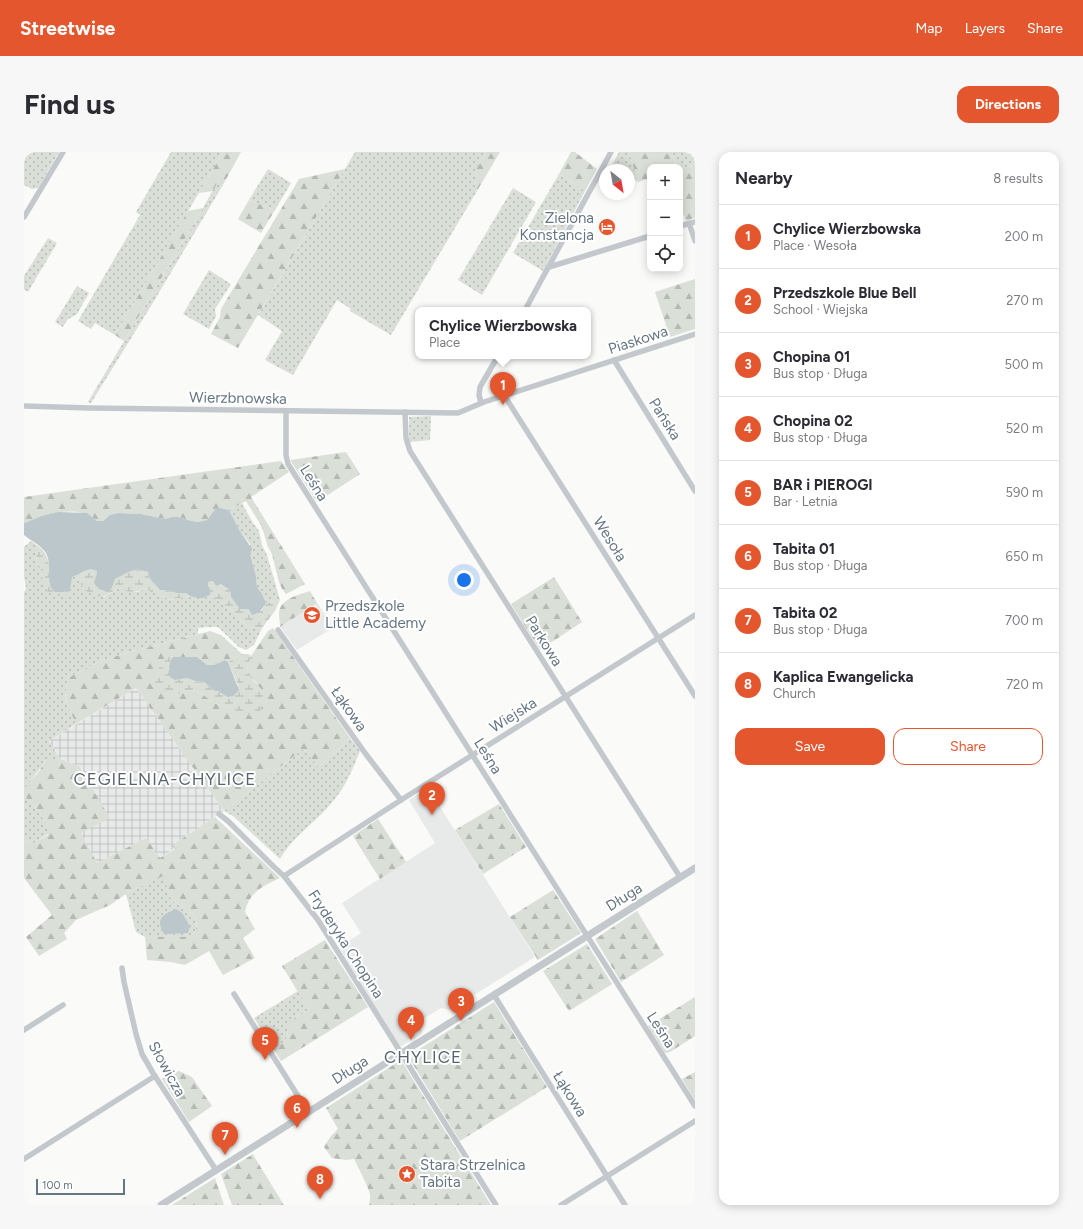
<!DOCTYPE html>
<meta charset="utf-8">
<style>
body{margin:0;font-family:Figtree,sans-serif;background:#f7f7f7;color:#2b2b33}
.controls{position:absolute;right:12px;top:12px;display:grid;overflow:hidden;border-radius:8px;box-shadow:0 2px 10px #0003}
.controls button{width:36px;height:36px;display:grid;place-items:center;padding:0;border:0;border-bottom:1px solid #e1e1e2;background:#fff;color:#2b2b33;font:20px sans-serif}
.compass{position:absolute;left:575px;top:12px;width:36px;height:36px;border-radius:50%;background:#fff;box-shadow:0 2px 10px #0003;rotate:149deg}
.scale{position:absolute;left:12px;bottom:10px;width:89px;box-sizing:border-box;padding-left:4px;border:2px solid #657683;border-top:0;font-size:11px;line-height:14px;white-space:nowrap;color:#657683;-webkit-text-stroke:3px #fff;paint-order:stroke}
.you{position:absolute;left:440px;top:428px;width:14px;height:14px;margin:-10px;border:3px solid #fff;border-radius:50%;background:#1a73e8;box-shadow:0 0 0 6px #1a73e833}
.badge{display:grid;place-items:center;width:26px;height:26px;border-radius:50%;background:#e4572e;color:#fff;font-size:13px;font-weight:700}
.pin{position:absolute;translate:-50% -33px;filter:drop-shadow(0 1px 2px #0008)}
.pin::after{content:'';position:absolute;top:21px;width:14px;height:12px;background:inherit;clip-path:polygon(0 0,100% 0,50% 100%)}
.popup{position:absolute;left:391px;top:155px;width:176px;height:52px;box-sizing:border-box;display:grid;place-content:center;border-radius:8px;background:#fff;filter:drop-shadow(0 1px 3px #0005);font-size:13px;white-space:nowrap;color:#7c7c81}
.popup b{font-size:15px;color:#2b2b33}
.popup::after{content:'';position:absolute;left:50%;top:100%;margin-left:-8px;border:8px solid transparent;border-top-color:#fff}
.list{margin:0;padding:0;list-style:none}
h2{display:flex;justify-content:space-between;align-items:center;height:52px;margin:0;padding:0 16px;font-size:17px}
h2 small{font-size:13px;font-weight:400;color:#7c7c81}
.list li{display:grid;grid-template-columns:26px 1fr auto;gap:12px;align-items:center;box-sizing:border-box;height:64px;padding:0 16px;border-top:1px solid #e1e1e2}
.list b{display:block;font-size:15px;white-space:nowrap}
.list p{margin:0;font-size:13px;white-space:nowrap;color:#7c7c81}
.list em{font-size:13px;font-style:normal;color:#7c7c81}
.actions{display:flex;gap:8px;padding:12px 16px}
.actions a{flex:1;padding:9px 0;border:1px solid #e4572e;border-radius:12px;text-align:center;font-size:14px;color:#e4572e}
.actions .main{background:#e4572e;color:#fff}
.icon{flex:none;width:22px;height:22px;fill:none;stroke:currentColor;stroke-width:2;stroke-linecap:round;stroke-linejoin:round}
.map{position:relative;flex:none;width:671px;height:1053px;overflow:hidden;border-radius:12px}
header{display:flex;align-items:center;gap:24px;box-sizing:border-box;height:56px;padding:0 20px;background:#e4572e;color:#fff}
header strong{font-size:19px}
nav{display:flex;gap:22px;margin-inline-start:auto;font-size:14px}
.intro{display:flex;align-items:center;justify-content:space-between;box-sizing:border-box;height:96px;padding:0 24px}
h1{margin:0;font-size:28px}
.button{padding:10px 18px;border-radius:12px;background:#e4572e;color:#fff;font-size:14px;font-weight:700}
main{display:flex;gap:24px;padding:0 24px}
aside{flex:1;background:#fff;border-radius:12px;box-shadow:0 2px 10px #0003}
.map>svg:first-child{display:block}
.built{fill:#e8e9e9}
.industrial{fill:url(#industrial-grid)}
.grass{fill:url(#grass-dots)}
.forest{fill:url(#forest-firs)}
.wetland{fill:url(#wetland-marsh)}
.water{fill:#bbc7cb}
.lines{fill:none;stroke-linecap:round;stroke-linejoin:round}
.minor{stroke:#c3c8cc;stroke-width:5.5}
.tertiary{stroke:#c3c8cc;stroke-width:7}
.labels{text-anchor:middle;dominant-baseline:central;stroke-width:4;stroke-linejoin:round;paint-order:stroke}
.poi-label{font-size:15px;fill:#657683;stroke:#fff;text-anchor:start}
.street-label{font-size:15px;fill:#657683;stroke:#fff}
.quarter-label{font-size:17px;letter-spacing:1px;fill:#57646e;stroke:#fff}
</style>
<header>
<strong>Streetwise</strong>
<nav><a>Map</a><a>Layers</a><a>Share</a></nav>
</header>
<div class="intro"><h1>Find us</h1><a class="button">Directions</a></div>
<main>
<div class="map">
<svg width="671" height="1053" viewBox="0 0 671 1053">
<defs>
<pattern id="industrial-grid" width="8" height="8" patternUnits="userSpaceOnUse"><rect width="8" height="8" fill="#e8e9e9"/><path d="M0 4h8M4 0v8" fill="none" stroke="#c0c1c2"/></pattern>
<pattern id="grass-dots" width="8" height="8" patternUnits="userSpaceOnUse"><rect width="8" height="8" fill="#dadfd7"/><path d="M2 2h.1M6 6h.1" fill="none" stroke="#b4b9b4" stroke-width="1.8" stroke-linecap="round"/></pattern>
<pattern id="forest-firs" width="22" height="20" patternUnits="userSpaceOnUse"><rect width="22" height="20" fill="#dadfd7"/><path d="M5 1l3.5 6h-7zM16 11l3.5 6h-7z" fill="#b4b9b4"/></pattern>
<pattern id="wetland-marsh" width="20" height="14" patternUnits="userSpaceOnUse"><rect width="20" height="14" fill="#dadfd7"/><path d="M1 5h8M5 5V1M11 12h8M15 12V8" fill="none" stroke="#b4b9b4"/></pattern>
</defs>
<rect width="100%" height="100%" fill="#fafaf8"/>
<g class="built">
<path d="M293,451l17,24 -37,23 -17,-23z"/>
<path d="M404,636l107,169 -85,53 -9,-2 -16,10 -3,3 -1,6 1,7 -8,5 -1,-2 -6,3 1,2 -8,5 -61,-100 22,-14 -19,-30 93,-60 -26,-43z"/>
</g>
<path class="industrial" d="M112,536l88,123 -52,34 3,3 -16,11 -13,-21 -49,25 -17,-31 29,-14 -30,-52 -19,-7 -11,-18z"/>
<g class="grass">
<path d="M4,0h31l-21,36 -6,1 -8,-4v-27z"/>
<path d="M147,0h52l-108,183 -20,-12 -4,6 -13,-8 62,-106 -4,-3z"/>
<path d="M331,0h131c-9,15 -14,22 -9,39l-86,144 -41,-24 1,-2 -14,-9 -44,75 -28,-15 17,-29 -24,-16z"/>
<path d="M595,0h10l9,30 -9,-5v-7h-13l-5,-3z"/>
<path d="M648,0h23v12l-15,5v-2h-3z"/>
<path d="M244,17l23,14 -16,27 -26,-10z"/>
<path d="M535,22l26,17 -42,80 -30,-18z"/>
<path d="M194,29l6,2 -70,118 -63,102 -3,-1 115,-194z"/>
<path d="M489,36l23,14 -54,93 -24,-15z"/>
<path d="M24,86l9,5 -29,49 -4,-3v-13z"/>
<path d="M185,118l22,14 -16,25 1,7 -7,13 -26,-15z"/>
<path d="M53,134l12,7 -12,21 -10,6 -4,7 -8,-5z"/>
<path d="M407,264l-1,24 -21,2v-25z"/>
<path d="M218,351l11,20 6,8 3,14 5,10 13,45 -14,3 -4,-9 -5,-7 -1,-11 -6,-22v-10l-10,-13 -11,-21z"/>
<path d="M7,389l7,5 -2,17 6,9 1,8 27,10 1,-13 13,-5 -4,9 24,16 15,-9 18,4 10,-4 11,4 11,8 21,-4 7,2h6l7,-3 25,18 13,14 14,1 -8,17 -8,5 -7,-3 -21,-20h-11l-9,1v6l-76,20 -30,11 -24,13 -3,21 11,25 -27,17 11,18h-13l-23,31v-198l2,-3 -2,-13v-29z"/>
<path d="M326,586l10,13c-7,17 -14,35 -26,49 -16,21 -41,36 -54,59l-47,-43 -9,-5 79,-62 16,18z"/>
<path d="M0,644l10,10 14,19v9l-14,9 -10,-2z"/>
<path d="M139,723l9,26c15,8 29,12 23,32l-6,4h-44l-9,-5 -10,-38z"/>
<path d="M274,839l11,19 -14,8 -7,12 -2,10 -12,10 -20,-32z"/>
</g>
<g class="forest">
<path d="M199,0h18l-17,31 -6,-2 -5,10 -14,2z"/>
<path d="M462,0h14l-23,39c-5,-17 0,-24 9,-39z"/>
<path d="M547,0h4l22,17 -12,22 -26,-17z"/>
<path d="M605,0h43l5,15h-27v11l-12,4z"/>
<path d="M671,12v54l-9,3 -6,-16v-36z"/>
<path d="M321,17l-107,179 -27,-14 9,-17 1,-8 78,-130z"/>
<path d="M225,48l26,10 -14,23 -23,-14z"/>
<path d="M179,56l-79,133 -9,-6 73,-124z"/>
<path d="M671,127v50l-25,8 -15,-45z"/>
<path d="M472,223l8,11 2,1 -13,5 1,-4 -4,-7z"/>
<path d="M322,300l14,22 -43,28 -27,-42z"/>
<path d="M257,309l8,11 -38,25 54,87 -19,10 -4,-5 -3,-7 -7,-28 -4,-7 -6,-20 -16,-26 -17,9 -8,-2h-5l-9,12 -8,2 -7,-1 -14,-4h-6l-7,2 -24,-5 -23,-1 -8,2 -7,6h-6c-20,-18 -51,-6 -73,2v-26z"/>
<path d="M530,425l28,45 -42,28 -29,-46z"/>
<path d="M286,439l7,12 -37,24c0,-5 -1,-10 -1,-14 1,-14 19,-18 31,-22z"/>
<path d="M249,476l77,110 -31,29 -16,-18 -79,62 -88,-123 -60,36 -11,-25 3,-21 24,-13 30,-11 88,-23 11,4 21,19 -14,8 -3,-2 -11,5h-7l-10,-8h-24l-2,-1 4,39 16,-5 9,2 14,11 15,5 28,-25 -6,-5 -4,-8 4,-14 15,-22 2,-3z"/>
<path d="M23,607h13l19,7 31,52 -29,15 16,30 49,-25 14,20 15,-9 -3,-4 43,-28 65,61c-17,8 -31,14 -35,34l10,17 -12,9 12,20 -32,17 -14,-24 -24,14 -14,-3 -24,-2 -2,-23h44l6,-4c6,-20 -8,-24 -23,-32l-9,-25 -37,18 -16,11 -34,15 -12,13 3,6 -28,17 -13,-19 26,-22 -28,-37v-37l10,2 14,-8v-10l-14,-19 -10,-10v-6l2,-4 11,-12z"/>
<path d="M475,652l27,43 -43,27 -28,-44z"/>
<path d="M354,667l28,43 -26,17 -27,-43z"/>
<path d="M529,738l28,43 -43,27 -28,-43z"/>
<path d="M613,759l27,44 -43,27 -26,-43z"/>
<path d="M301,788l43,67 -87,54 -7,-11 12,-10 3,-15 6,-7 14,-8 -27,-44z"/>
<path d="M563,792l25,40 -43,27 -26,-40z"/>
<path d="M671,845v39l-25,16 -5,1 -17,-27z"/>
<path d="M470,850l53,85 -87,54 -49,-80 2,-8z"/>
<path d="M377,908l90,145h-122c1,-3 1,-7 1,-10 0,-5 -13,-30 -16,-36l-8,1 -14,-2 -8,-11 7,-11 7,-7 -12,-21z"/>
<path d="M155,919l13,6 20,29 -23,16 -27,-43z"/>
<path d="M671,920v28l-13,-21z"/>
<path d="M229,1002l2,4 29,47h-52l-11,-31z"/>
<path d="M191,1026l9,27h-52z"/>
</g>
<g class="wetland">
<path d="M14,394c13,8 12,26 12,39l12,7 8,-2 -2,4 -5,2h-9l-7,-5 -4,-11 -1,-8 -6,-9z"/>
<path d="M66,417l7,2v4l15,13 3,-9 14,-7 9,-3 10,3 2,7 10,11 12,1 4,2h10l4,3 -21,4 -11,-8h-7l-4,-4c-11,4 -17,6 -28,0 -11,6 -17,13 -29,5 -6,-3 -8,-5 -10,-12l4,-9z"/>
<path d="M189,429l17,9 1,7 13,12h4l2,4 12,-3 4,-7 14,-3 -5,11 -13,17 -14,-1 -13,-14 -25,-18 1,-4 -3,-4v-5z"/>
<path d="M218,502h6l3,2 -4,14 4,8 13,14v8l-4,11 -10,5 -21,-8 -15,-5 -14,-11 -9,-2 -16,5h-13l-7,-9c1,-13 4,-23 15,-30l3,1 -3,4 5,19 12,-2 8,3 9,1 11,9h3l9,6 11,-12 -10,-23z"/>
</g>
<g class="water">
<path d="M192,356h5l8,2 11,21 12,18 -2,5 6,22 1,11 5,7 4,9c-4,6 -6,10 -14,12l-4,-6h-8l-9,-12 -1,-7 -10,-6 -3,2 -4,-5 -5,1v5l3,4 -1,4 -7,3h-6l-7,-2 -4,-3h-10l-4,-2 -12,-1 -10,-11 -2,-7 -10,-3 -9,3 -14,7 -3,9 -6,3 -7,-2 -5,-6c1,-5 3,-7 3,-12l-7,-2 -18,8 -2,13 -8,2h-7c-2,-2 -5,-5 -5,-8 -2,-10 1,-22 -4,-31 -5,-8 -15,-12 -22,-18v-12l18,-7 16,-4 29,1 10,8h6l7,-6 8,-2 23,1 24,5 7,-2h6l14,4 7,1 8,-2z"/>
<path d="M149,505h24l10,8h7l11,-5 3,2 11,28 -6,6 -6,1 -9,-6h-3l-11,-9 -9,-1 -8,-3 -12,2 -5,-3c-1,-7 -2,-14 3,-20z"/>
<path d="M152,757l6,4 8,13 -2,7 -24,1c-9,-15 -2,-19 12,-25z"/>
</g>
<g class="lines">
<g class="minor">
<path d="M0,65l39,-65"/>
<path d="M665,71l6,18"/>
<path d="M656,74l15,-4"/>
<path d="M525,115l101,-31"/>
<path d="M501,158l86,-158"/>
<path d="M590,208l81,131"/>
<path d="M480,243l191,301"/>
<path d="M457,251l-2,-8 1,-8 18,-31"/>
<path d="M0,254l66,2 368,5 26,-11 211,-68"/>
<path d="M262,259v44l2,9 407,642"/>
<path d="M381,260l1,26 4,13 270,426"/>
<path d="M254,478l87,123 36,47"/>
<path d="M195,662l9,7 46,46 10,9 34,44 178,285"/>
<path d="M260,724l117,-76 294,-185"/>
<path d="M98,816l2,14 12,52 6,20 11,19 63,97"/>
<path d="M210,842l74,118"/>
<path d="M470,843l131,210"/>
<path d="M0,878l39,-25"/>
<path d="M0,1007l131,-83"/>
<path d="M537,1053l134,-84"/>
</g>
<path class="tertiary" d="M137,1053l534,-337"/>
</g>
<defs>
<g id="hotel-disc" transform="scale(0.9)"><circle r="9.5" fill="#e4572e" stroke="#fff"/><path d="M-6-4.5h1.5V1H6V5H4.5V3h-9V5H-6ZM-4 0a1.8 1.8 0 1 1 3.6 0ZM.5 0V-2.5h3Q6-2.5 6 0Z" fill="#fff"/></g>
<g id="school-disc" transform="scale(0.9)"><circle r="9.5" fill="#e4572e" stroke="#fff"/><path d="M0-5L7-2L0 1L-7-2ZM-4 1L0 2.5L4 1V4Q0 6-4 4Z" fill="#fff"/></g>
<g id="sight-disc" transform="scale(0.9)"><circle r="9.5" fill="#e4572e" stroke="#fff"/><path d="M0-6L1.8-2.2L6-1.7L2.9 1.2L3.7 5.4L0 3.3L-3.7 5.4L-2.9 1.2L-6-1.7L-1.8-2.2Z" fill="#fff"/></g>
</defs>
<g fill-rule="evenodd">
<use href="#hotel-disc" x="583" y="75"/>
<use href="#school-disc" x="288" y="463"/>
<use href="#sight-disc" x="383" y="1022"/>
</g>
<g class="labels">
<g class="poi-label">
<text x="570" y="66" text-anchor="end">Zielona<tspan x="570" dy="17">Konstancja</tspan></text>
<text x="301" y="454">Przedszkole<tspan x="301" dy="17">Little Academy</tspan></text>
<text x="396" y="1013">Stara Strzelnica<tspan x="396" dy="17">Tabita</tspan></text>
</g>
<g class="street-label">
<text transform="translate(614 188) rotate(-18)">Piaskowa</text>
<text transform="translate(214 246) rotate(1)">Wierzbnowska</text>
<text transform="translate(641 267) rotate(58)">Pańska</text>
<text transform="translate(290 331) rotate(58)">Leśna</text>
<text transform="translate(586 387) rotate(58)">Wesoła</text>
<text transform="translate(520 489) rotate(58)">Parkowa</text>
<text transform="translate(325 557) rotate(55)">Łąkowa</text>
<text transform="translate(489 563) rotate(-32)">Wiejska</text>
<text transform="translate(464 604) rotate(58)">Leśna</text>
<text transform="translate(600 745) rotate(-32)">Długa</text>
<text transform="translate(322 792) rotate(57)">Fryderyka Chopina</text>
<text transform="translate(637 878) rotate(57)">Leśna</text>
<text transform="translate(143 917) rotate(61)">Słowicza</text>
<text transform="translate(326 918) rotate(-32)">Długa</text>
<text transform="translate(546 942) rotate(58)">Łąkowa</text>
</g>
<g class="quarter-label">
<text x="141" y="627">CEGIELNIA-CHYLICE</text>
<text x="399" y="905">CHYLICE</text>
</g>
</g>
</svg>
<div class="controls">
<button>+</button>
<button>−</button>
<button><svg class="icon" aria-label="locate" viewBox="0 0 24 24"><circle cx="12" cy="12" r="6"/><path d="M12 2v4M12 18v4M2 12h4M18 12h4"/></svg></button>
</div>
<svg class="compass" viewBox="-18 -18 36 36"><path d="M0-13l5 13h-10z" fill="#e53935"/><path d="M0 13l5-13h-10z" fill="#7c7c81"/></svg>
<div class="scale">100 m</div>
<div class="you"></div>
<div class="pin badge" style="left:479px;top:253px">1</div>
<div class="popup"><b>Chylice Wierzbowska</b>Place</div>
<div class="pin badge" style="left:408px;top:663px">2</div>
<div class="pin badge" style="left:437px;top:869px">3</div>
<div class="pin badge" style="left:387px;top:888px">4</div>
<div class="pin badge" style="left:241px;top:908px">5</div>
<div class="pin badge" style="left:273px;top:976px">6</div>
<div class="pin badge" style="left:201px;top:1003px">7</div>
<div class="pin badge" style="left:296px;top:1047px">8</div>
</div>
<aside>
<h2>Nearby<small>8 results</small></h2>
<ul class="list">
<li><span class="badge">1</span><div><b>Chylice Wierzbowska</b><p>Place · Wesoła</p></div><em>200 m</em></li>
<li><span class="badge">2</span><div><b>Przedszkole Blue Bell</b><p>School · Wiejska</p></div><em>270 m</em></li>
<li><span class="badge">3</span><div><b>Chopina 01</b><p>Bus stop · Długa</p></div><em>500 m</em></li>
<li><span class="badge">4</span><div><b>Chopina 02</b><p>Bus stop · Długa</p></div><em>520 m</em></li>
<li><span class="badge">5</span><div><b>BAR i PIEROGI</b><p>Bar · Letnia</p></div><em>590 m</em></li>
<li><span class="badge">6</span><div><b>Tabita 01</b><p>Bus stop · Długa</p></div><em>650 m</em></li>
<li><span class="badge">7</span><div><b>Tabita 02</b><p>Bus stop · Długa</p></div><em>700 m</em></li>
<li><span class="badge">8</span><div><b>Kaplica Ewangelicka</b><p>Church</p></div><em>720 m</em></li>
</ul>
<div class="actions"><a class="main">Save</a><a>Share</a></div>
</aside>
</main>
